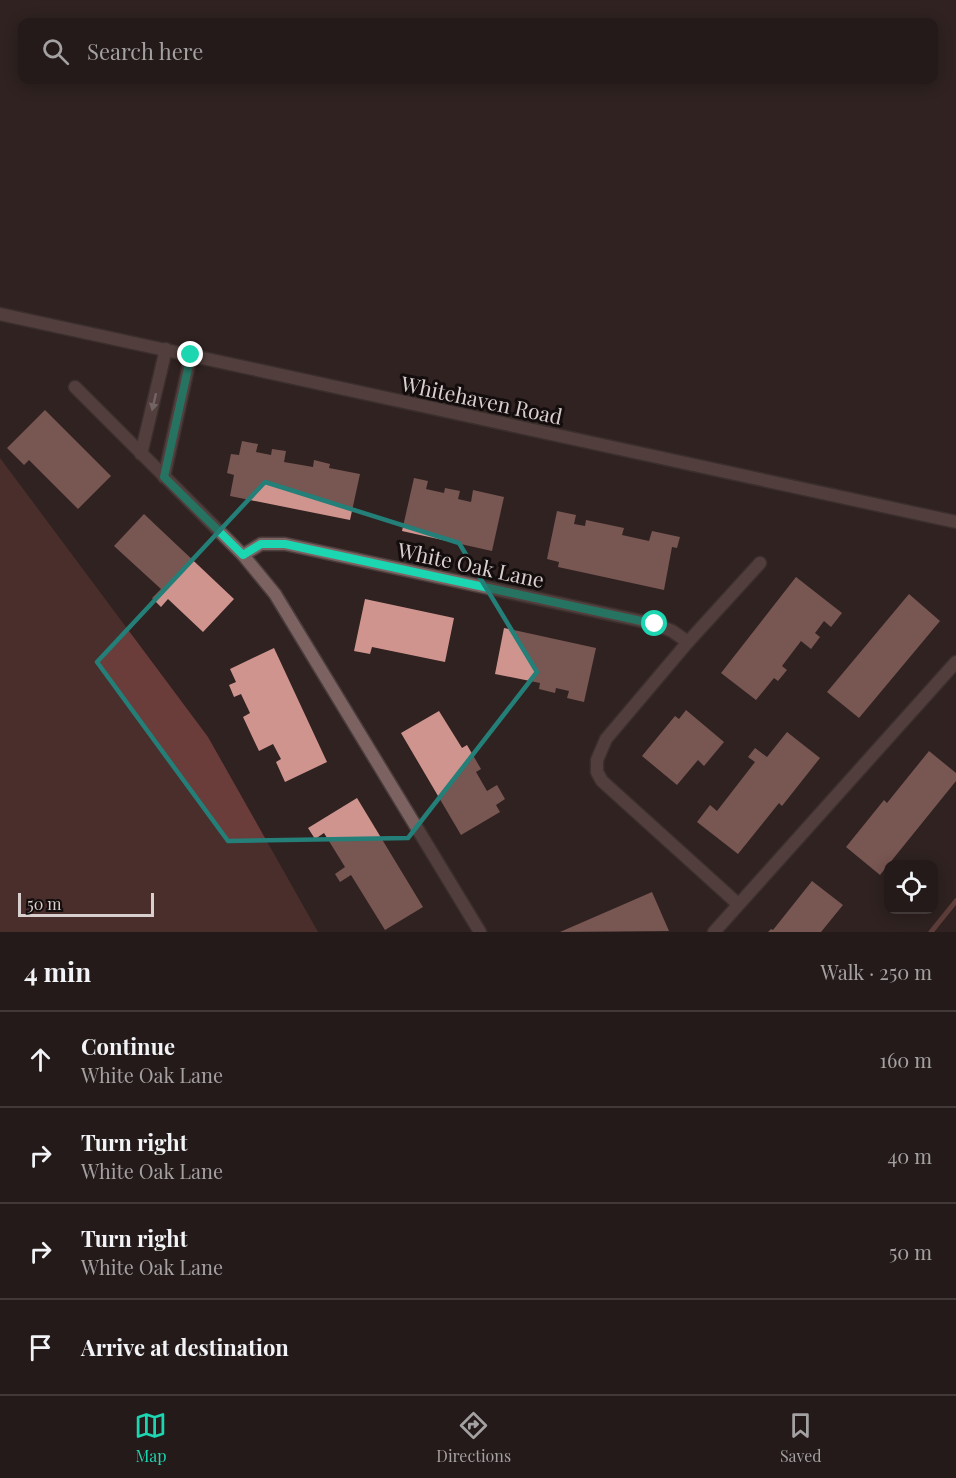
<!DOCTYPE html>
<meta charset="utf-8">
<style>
body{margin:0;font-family:"Playfair Display",serif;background:#302726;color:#f1f3f6}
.controls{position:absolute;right:18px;bottom:18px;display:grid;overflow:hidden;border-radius:12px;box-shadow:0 3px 15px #0003}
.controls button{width:54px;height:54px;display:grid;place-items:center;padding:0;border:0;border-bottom:2px solid #413838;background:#241a19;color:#f1f3f6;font:30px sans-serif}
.scale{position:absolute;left:18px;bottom:15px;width:136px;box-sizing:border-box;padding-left:6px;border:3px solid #d9cfce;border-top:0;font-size:16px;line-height:21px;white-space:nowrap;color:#d9cfce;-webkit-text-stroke:4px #140d0d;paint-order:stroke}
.stop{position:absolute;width:18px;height:18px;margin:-14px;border:4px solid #1cd5b1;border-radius:50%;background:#fff}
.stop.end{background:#1cd5b1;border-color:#fff;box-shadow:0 2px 6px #0008}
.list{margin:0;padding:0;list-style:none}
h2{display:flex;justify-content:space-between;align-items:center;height:78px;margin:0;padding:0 24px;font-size:26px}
h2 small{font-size:20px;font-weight:400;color:#a3a1a2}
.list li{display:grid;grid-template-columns:39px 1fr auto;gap:18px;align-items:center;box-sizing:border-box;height:96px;padding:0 24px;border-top:2px solid #413838}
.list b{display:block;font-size:22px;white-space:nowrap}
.list p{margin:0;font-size:20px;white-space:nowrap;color:#a3a1a2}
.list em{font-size:20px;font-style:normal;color:#a3a1a2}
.icon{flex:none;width:33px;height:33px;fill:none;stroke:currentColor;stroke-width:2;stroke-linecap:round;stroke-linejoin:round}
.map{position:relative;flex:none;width:956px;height:932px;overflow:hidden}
.search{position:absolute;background:#241a19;box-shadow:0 3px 15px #0003;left:18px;right:18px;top:18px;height:66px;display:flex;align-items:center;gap:15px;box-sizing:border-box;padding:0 21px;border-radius:12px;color:#a3a1a2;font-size:22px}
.sheet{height:462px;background:#241a19}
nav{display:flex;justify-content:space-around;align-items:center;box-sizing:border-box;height:84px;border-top:2px solid #413838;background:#241a19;font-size:16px;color:#a3a1a2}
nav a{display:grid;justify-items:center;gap:3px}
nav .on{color:#1cd5b1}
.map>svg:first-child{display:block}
.green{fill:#6b3d3a}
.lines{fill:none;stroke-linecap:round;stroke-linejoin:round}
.stream{stroke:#955e5a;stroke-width:5}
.building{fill:#d0948f}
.minor-casing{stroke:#4b3e3d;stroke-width:15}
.tertiary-casing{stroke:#4b3e3d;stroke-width:15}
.minor{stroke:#7c6361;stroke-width:12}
.tertiary{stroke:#7c6361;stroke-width:12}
.oneway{fill:#c2b4b3}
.route{stroke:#1cd5b1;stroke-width:8}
.marked{fill:none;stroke:#237f78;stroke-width:4.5;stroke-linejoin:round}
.labels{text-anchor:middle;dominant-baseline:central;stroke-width:6;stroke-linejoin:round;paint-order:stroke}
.street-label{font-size:21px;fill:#d9cfce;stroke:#140d0d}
</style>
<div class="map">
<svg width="956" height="932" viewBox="0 0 956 932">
<rect width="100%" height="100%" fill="#302221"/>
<path class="green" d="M0,458l208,279 110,195h-318z"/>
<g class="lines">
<path class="stream" d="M931,932l25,-31"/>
</g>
<g class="building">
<path d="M45,410l66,66 -33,33 -49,-49 -5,5 -17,-17z"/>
<path d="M242,441l16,3 -2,8 15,3 1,-6 14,2 -2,11 29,5 1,-7 16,4 -1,4 31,6 -10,46 -120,-24 4,-21 -7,-2 4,-19 8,1z"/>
<path d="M414,478l14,3 -2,8 18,4 1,-5 15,3 -2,8 13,3 2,-12 31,7 -12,54 -90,-20z"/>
<path d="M557,511l19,4 -2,9 11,2 1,-6 38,8 -2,7 27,6 3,-10 28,6 -3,11 -5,-1 -8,43 -106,-23 1,-5 -12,-3z"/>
<path d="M144,514l90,85 -31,33 -35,-33 -7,8 -9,-9 9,-9 -47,-43z"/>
<path d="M796,577l46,36 -11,14 -7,-6 -9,12 5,4 -9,12 -10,-8 -19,25 5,4 -9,11 -4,-3 -18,22 -35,-27z"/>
<path d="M909,594l31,27 -81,97 -32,-26z"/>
<path d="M365,599l89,19 -9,44 -73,-15 -2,7 -16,-3z"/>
<path d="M504,628l92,20 -12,54 -17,-4 2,-7 -13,-3 -1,5 -16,-4 1,-6 -45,-9z"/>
<path d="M274,648l53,114 -42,20 -9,-20 5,-3 -8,-15 -14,7 -16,-34 7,-4 -9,-19 -7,3 -5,-12 7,-3 -6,-13z"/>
<path d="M686,710l38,32 -20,24 -6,-6 -21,25 -35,-29 33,-40 4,3z"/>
<path d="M439,711l23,37 5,-3 14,24 -5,3 11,19 10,-6 8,14 -9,6 4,7 -39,23 -60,-102z"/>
<path d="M787,732l33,26 -38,48 -3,-3 -41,51 -41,-32 13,-17 7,6 38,-49 -7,-5 7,-9 12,9z"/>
<path d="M929,751l27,22v8l-76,94 -34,-28 38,-47 3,3z"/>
<path d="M357,798l66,109 -38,23 -34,-55 -11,7 -5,-8 10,-7 -21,-34 -9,6 -7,-11z"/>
<path d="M812,881l31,24 -22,27h-53l3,-3 2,1z"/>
<path d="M652,892l17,39 -109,1z"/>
</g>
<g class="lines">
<g class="minor-casing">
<g id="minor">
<path d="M75,387l168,168 32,39 205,338"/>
<path d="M141,454l25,-105"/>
<path d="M164,477l27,-122"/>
<path d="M243,555l18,-11h24l370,80 17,7 16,11"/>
<path d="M738,904l-136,-123 -5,-9v-12l9,-21 82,-97 72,-79"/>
<path d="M714,932l242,-270"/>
</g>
</g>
<g class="tertiary-casing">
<path id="tertiary" d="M0,314l956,208"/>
</g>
<use href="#minor" class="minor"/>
<use href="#tertiary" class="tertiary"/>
</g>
<defs><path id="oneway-solid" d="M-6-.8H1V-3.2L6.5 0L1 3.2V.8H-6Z" transform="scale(1.5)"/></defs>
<use class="oneway" href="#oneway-solid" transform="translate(154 402) rotate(103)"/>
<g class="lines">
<path class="route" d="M191,355l-27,122 79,78 18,-11h24l370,80"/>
</g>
<path d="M0 0H956V932H0ZM265,482l194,61 78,129 -129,166 -180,3 -131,-179z" fill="#302221" fill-opacity=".55" fill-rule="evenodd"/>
<path class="marked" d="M265,482l194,61 78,129 -129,166 -180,3 -131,-179z"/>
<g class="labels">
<g class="street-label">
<text transform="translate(482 399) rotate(12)">Whitehaven Road</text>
<text transform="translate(471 564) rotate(12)">White Oak Lane</text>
</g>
</g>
</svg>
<div class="controls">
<button><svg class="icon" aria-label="locate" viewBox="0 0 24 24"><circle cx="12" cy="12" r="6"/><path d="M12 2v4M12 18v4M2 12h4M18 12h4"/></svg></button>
</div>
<div class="scale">50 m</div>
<div class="stop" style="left:655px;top:624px"></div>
<div class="stop end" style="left:191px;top:355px"></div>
<div class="search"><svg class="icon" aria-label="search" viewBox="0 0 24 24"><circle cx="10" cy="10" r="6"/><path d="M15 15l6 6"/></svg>Search here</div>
</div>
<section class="sheet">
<h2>4 min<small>Walk · 250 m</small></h2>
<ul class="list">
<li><svg class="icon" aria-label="ahead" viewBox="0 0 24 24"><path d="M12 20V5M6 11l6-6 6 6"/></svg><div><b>Continue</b><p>White Oak Lane</p></div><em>160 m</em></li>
<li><svg class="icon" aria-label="right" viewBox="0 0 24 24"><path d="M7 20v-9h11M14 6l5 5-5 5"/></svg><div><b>Turn right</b><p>White Oak Lane</p></div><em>40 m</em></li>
<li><svg class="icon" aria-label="right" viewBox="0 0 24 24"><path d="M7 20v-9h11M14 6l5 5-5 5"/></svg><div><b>Turn right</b><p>White Oak Lane</p></div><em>50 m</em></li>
<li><svg class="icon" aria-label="arrive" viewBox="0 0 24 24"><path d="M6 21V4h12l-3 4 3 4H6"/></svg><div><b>Arrive at destination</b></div></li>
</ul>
</section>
<nav>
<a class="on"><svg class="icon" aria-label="map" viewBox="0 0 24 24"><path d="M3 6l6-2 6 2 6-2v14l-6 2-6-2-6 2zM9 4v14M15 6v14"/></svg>Map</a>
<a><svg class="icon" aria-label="directions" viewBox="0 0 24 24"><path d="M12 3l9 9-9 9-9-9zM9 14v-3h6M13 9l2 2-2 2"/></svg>Directions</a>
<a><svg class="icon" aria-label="saved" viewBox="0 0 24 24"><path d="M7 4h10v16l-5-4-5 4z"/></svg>Saved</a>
</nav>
